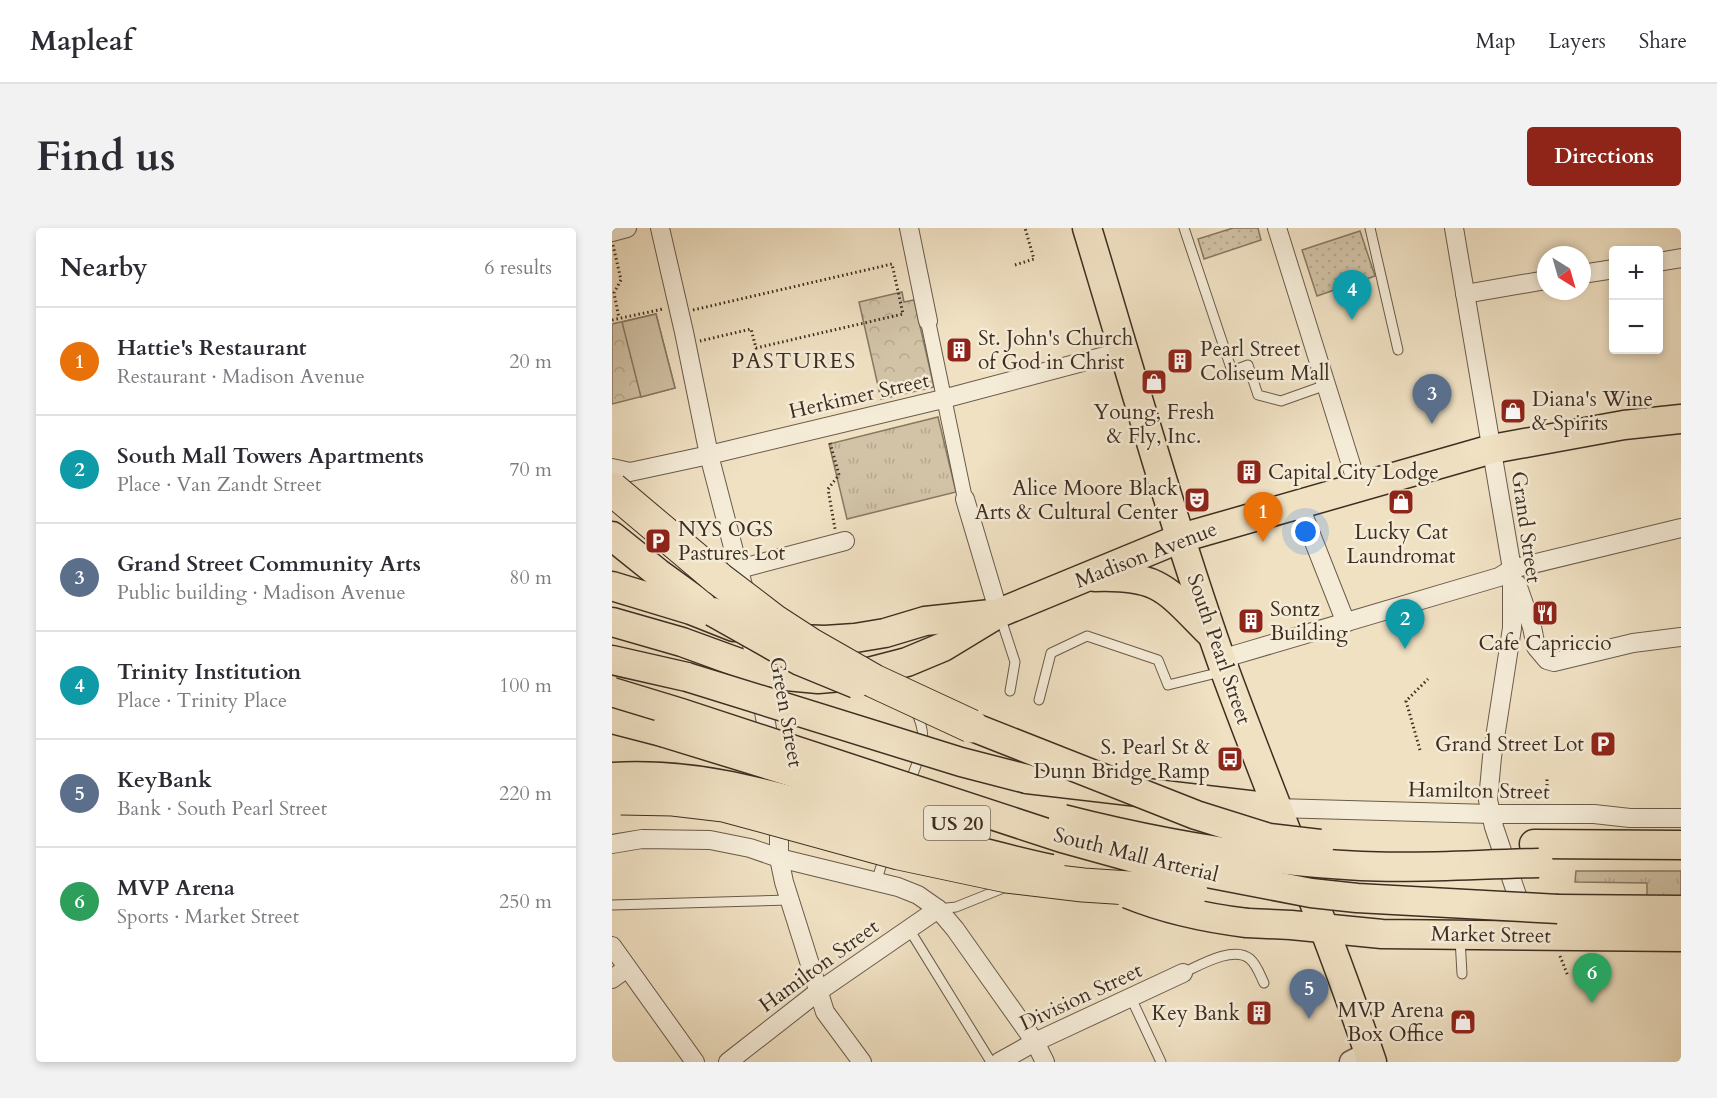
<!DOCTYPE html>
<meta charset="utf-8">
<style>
body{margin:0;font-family:Cardo,serif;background:#f2f2f3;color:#2b2b33}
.controls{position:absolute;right:18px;top:18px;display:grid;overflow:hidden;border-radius:6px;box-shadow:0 3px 9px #0003}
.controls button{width:54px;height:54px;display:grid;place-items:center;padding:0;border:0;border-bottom:2px solid #e1e1e2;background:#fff;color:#2b2b33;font:30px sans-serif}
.compass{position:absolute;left:925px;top:18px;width:54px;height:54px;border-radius:50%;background:#fff;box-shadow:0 3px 9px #0003;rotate:143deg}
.you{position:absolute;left:694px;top:304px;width:21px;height:21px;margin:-15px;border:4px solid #fff;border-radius:50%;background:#1a73e8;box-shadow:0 0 0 9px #1a73e833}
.badge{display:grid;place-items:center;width:39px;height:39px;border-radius:50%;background:#8f2418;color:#fff;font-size:20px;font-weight:700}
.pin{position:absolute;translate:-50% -50px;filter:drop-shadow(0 2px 3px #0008)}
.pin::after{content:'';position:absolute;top:32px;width:21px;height:18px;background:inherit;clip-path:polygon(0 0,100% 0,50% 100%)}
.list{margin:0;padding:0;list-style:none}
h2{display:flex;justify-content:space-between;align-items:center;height:78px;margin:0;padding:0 24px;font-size:26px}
h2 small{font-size:20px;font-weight:400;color:#7c7c81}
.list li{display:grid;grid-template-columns:39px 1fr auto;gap:18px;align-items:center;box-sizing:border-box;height:108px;padding:0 24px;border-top:2px solid #e1e1e2}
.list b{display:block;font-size:22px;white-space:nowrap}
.list p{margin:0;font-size:20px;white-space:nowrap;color:#7c7c81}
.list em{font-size:20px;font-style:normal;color:#7c7c81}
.map{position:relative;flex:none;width:1069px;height:834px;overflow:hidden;border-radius:6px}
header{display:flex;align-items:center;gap:36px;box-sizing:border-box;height:84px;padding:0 30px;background:#fff;border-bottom:2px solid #e1e1e2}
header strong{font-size:28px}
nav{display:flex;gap:33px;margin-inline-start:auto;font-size:21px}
.intro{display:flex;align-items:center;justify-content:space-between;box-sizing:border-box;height:144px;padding:0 36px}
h1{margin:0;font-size:42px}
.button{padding:15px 27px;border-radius:6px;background:#8f2418;color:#fff;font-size:21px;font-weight:700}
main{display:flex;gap:36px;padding:0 36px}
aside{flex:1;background:#fff;border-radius:6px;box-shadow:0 3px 9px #0003}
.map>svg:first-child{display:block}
.grass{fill:url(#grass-tufts);stroke:#887864;stroke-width:1.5}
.park{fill:url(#park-crowns);stroke:#887864;stroke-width:1.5}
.garden{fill:url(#garden-dots);stroke:#887864;stroke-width:1.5}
.pitch{fill:#d2c3a7;stroke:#887864;stroke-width:1.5}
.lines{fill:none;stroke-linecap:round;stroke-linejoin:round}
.service-casing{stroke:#6a5b4a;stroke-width:11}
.pedestrian-casing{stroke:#6a5b4a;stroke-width:16}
.minor-casing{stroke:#6a5b4a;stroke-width:20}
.tertiary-casing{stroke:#6a5b4a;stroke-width:25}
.primary-casing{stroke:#3e2e21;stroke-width:31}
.path{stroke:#3e2e21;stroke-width:3;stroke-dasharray:1.5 3;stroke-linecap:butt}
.service{stroke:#f5ecd8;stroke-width:9}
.pedestrian{stroke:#f5ecd8;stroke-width:14}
.minor{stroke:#f5ecd8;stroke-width:18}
.tertiary{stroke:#f5ecd8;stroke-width:22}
.primary{stroke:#f0e1c3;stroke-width:28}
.primary-bridge-casing{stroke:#3e2e21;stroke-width:31;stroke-linecap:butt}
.motorway-bridge-casing{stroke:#3e2e21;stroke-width:35;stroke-linecap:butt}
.primary-bridge{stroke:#f0e1c3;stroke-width:28}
.motorway-bridge{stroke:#f0e1c3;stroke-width:33}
.labels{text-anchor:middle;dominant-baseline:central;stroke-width:5;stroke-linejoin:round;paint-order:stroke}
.shield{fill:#f5ecd8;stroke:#756758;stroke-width:1.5}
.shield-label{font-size:20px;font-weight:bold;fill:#3e2e21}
.poi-label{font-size:21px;fill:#3e2e21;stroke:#f5ecd8;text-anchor:start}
.street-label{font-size:21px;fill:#3e2e21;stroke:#f5ecd8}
.neighbourhood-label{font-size:22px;letter-spacing:1.5px;fill:#3e2e21;stroke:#f5ecd8}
</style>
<header>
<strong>Mapleaf</strong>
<nav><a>Map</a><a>Layers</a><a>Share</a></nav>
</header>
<div class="intro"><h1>Find us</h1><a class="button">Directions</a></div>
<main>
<aside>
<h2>Nearby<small>6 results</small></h2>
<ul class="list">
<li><span class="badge" style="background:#e8710a">1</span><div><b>Hattie's Restaurant</b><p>Restaurant · Madison Avenue</p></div><em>20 m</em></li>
<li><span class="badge" style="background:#0f9aa8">2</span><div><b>South Mall Towers Apartments</b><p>Place · Van Zandt Street</p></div><em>70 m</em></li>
<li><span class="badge" style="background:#5c6f8a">3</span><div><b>Grand Street Community Arts</b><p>Public building · Madison Avenue</p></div><em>80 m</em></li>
<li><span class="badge" style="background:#0f9aa8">4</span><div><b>Trinity Institution</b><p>Place · Trinity Place</p></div><em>100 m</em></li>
<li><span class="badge" style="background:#5c6f8a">5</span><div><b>KeyBank</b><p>Bank · South Pearl Street</p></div><em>220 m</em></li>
<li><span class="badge" style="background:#2e9e5b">6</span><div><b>MVP Arena</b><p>Sports · Market Street</p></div><em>250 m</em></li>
</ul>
</aside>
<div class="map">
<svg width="1069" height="834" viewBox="0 0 1069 834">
<defs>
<pattern id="grass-tufts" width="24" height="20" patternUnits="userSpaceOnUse" patternTransform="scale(1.5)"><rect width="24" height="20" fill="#d2c3a7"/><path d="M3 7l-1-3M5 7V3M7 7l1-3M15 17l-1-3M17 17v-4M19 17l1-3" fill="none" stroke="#b5a88f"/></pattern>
<pattern id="park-crowns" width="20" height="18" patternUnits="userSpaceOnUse" patternTransform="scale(1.5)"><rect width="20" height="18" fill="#d2c3a7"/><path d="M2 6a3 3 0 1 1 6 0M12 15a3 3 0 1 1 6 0" fill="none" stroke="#b5a88f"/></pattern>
<pattern id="garden-dots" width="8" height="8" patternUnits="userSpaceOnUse" patternTransform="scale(1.5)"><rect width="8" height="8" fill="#d2c3a7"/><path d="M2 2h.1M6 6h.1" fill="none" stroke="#b5a88f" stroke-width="1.8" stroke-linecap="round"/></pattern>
</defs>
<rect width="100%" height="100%" fill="#f0e1c3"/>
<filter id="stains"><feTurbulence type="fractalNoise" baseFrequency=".00333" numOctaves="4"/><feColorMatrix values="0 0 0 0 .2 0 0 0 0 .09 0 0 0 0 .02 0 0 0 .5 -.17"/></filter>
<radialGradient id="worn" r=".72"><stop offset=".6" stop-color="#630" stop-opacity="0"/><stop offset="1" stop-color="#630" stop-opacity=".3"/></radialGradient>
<g class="grass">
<path d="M326,189l18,75 -109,27 -18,-75z"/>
<path d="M964,643h105v30l-34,-1v-17l-72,-1z"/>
</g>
<g class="park">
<path d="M290,64l2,10 10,-2 20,87 -53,12 -22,-97z"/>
<path d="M44,86l19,74 -63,16v-80z"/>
</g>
<g class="garden">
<path d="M621,0h25l3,12 -57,19 -6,-20z"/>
<path d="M748,3l15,45 -58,20 -15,-46z"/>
</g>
<path class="pitch" d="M44,86l19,74 -34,9 -19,-75z"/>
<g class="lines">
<g class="service-casing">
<g id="service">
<path d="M572,0l48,143 16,-6 10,30 23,6 45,-16"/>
<path d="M758,0l28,122"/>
<path d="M388,388l15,46 -5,29"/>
<path d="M427,472l12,-47 36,-17 71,24 10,25 53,-13"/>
<path d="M297,557c10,-30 22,-45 6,-75"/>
<path d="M264,654l9,-28"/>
<path d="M0,677l178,-5"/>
<path d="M326,681l18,-2 50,-20"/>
<path d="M297,701l82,133"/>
<path d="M848,710l2,36"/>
<path d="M571,745c17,-8 51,-28 67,-14 7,6 10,16 14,24"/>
<path d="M519,770l30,64"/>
</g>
</g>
<g class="pedestrian-casing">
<path id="pedestrian" d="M316,93l37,178"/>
</g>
<g class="minor-casing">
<g id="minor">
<path d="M48,0l24,104 25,123 37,142"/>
<path d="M297,0l19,93"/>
<path d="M665,0l81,259"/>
<path d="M842,0l58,341v59l-20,129 -4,43 6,27 30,89"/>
<path d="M0,4l15,-4"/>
<path d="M1046,34l23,-4"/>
<path d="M970,46l32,-5"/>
<path d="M853,66l81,-14"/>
<path d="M0,240l18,4 79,-17 234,-56 181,-48"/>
<path d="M353,271l34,114"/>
<path d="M687,276l47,119"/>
<path d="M127,341l106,-28"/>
<path d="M905,356l15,43 4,20 11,13 7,2 79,-19 48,-6"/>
<path d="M137,400l22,123"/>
<path d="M609,431l278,-82 13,-8 169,-41"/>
<path d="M664,580l215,6h103l36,4h51"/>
<path d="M167,586v44l5,24 41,130 37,50"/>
<path d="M0,616l30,-5 68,1 40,8 29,10 119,29 20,8 20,14 17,20 80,113 10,20"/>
<path d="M0,718l83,116"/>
<path d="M0,751l15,-11"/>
<path d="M116,834l91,-71 119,-82"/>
<path d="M387,834l36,-20 148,-69"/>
</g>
</g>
<g class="tertiary-casing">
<path id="tertiary" d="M739,834l18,-9"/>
</g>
<g class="primary-casing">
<g id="primary">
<path d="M475,0c45,148 86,297 138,443 48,131 103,259 147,391"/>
<path d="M0,308l46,37 43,31"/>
<path d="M483,349c65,-2 71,12 114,55"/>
<path d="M0,358l79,24 43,17"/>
<path d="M0,394l70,20 74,27 30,7 32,3 35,-3 54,-14 36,-15 56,-34 182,-75 311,-89 132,-24 57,-6"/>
<path d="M185,411l28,1 30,-2 30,-5 40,-12 66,-7"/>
<path d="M0,432l75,17"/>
<path d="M0,491l50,13"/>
<path d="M415,551l249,29"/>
<path d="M922,616l147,1"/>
<path d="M946,681l123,1"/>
<path d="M635,695l44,2 91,9 299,3"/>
</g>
</g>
<g class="path">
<path d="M1,17l8,35 -7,13 5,25"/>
<path d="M403,37l19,-6 -9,-31"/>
<path d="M81,82l199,-46 11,50 -147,34 -5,-19 -51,12"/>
<path d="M0,92l51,-11"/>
<path d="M218,215l9,32 -11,14 7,40"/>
<path d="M808,522l-14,-49 22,-22"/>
<path d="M935,571v-22"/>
<path d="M948,728l8,20"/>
</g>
<use href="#service" class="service"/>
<use href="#pedestrian" class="pedestrian"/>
<use href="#minor" class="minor"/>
<use href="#tertiary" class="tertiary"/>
<use href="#primary" class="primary"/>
<g class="primary-bridge-casing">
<g id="primary-bridge">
<path d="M101,384l87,49 56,23"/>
<path d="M75,449l274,85 66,17"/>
<path d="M0,464l69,21 381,125 83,23 166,32 46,5 201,11"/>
<path d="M338,490l246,97 73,23 51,6"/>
<path d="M50,504l299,92"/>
<path d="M0,549c84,-5 153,16 232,38 69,19 138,39 207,54"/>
<path d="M451,591c98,25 197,42 298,47 59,3 119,-2 178,-3"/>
<path d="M516,666c39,16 78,24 119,29"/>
</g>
</g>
<g class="motorway-bridge-casing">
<g id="motorway-bridge">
<path d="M0,261l107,90 55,42 37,24 63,36 97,45"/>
<path d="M9,570l52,1 51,6 175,48 108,23 76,9 108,7"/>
</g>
</g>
<use href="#primary-bridge" class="primary-bridge"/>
<use href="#motorway-bridge" class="motorway-bridge"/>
</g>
<defs>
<g id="building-square" transform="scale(1.35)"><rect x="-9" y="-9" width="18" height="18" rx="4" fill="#8f2418" stroke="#f5ecd8"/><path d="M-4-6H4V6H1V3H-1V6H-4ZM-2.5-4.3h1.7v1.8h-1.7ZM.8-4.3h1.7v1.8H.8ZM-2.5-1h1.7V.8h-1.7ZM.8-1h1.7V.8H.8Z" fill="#fff"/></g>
<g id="shop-square" transform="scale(1.35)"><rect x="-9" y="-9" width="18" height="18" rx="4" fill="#8f2418" stroke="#f5ecd8"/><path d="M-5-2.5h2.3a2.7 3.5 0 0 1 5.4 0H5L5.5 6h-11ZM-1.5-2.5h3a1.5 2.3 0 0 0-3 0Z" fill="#fff"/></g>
<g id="theatre-square" transform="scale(1.35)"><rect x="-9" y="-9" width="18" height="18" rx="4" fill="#8f2418" stroke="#f5ecd8"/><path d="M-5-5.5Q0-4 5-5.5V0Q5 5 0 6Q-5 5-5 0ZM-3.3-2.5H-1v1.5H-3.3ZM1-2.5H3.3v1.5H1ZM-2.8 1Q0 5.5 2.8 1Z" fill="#fff"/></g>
<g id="parking-square" transform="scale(1.35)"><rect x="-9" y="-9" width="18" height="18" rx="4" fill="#8f2418" stroke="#f5ecd8"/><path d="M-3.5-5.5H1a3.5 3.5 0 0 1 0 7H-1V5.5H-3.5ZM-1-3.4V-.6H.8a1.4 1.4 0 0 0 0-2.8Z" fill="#fff"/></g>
<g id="restaurant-square" transform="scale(1.35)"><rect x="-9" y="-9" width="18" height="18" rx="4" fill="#8f2418" stroke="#f5ecd8"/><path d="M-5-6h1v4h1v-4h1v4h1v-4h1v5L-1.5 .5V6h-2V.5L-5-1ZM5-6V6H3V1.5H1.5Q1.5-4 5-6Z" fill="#fff"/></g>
<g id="bus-square" transform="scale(1.35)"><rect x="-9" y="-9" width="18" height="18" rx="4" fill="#8f2418" stroke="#f5ecd8"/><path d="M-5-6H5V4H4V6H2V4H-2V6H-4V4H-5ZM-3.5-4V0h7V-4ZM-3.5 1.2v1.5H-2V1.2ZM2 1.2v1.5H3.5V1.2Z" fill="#fff"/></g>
</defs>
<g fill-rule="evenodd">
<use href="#building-square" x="347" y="122"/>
<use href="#building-square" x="568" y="133"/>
<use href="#shop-square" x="542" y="154"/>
<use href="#shop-square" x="901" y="183"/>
<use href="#building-square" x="637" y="244"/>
<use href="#theatre-square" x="585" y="272"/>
<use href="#shop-square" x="789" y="274"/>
<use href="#parking-square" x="46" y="313"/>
<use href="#restaurant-square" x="933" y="385"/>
<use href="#building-square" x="639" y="393"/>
<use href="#parking-square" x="991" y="516"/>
<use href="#bus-square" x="618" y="531"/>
<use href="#building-square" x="647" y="785"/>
<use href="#shop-square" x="851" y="794"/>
</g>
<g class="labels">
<rect class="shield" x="312" y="578" width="66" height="34" rx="4.5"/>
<g class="shield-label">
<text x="345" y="595">US 20</text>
</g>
<g class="poi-label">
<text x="366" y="110">St. John's Church<tspan x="366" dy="24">of God in Christ</tspan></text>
<text x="588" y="121">Pearl Street<tspan x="588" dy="24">Coliseum Mall</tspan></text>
<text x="920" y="171">Diana's Wine<tspan x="920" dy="24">&amp; Spirits</tspan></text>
<text x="542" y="184" text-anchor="middle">Young, Fresh<tspan x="542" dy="24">&amp; Fly, Inc.</tspan></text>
<text x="656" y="244">Capital City Lodge</text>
<text x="566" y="260" text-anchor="end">Alice Moore Black<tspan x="566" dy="24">Arts &amp; Cultural Center</tspan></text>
<text x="66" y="301">NYS OGS<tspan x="66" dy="24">Pastures Lot</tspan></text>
<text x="789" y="304" text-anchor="middle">Lucky Cat<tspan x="789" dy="24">Laundromat</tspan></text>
<text x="658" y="381">Sontz<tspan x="658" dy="24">Building</tspan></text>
<text x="933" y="415" text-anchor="middle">Cafe Capriccio</text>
<text x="972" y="516" text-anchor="end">Grand Street Lot</text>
<text x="598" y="519" text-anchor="end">S. Pearl St &amp;<tspan x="598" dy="24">Dunn Bridge Ramp</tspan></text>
<text x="832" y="782" text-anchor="end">MVP Arena<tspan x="832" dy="24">Box Office</tspan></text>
<text x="628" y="785" text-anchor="end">Key Bank</text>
</g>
<g class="street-label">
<text transform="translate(247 168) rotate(-13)">Herkimer Street</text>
<text transform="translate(914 299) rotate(82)">Grand Street</text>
<text transform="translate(534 327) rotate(-21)">Madison Avenue</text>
<text transform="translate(607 421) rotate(71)">South Pearl Street</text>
<text transform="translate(174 484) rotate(80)">Green Street</text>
<text transform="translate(867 563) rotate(1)">Hamilton Street</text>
<text transform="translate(524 627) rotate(14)">South Mall Arterial</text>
<text transform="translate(879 707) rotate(1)">Market Street</text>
<text transform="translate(207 738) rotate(-36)">Hamilton Street</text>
<text transform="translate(469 769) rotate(-25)">Division Street</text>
</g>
<g class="neighbourhood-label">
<text x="182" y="133">PASTURES</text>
</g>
</g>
<rect width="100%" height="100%" filter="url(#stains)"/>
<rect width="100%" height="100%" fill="url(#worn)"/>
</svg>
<div class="controls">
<button>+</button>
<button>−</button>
</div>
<svg class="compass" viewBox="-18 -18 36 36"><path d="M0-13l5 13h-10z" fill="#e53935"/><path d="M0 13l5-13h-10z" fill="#7c7c81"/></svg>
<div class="you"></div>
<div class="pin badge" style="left:651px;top:314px;background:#e8710a">1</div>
<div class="pin badge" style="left:793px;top:421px;background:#0f9aa8">2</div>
<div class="pin badge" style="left:820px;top:196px;background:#5c6f8a">3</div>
<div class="pin badge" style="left:740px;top:92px;background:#0f9aa8">4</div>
<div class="pin badge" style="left:697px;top:791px;background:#5c6f8a">5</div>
<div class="pin badge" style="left:980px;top:775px;background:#2e9e5b">6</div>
</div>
</main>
